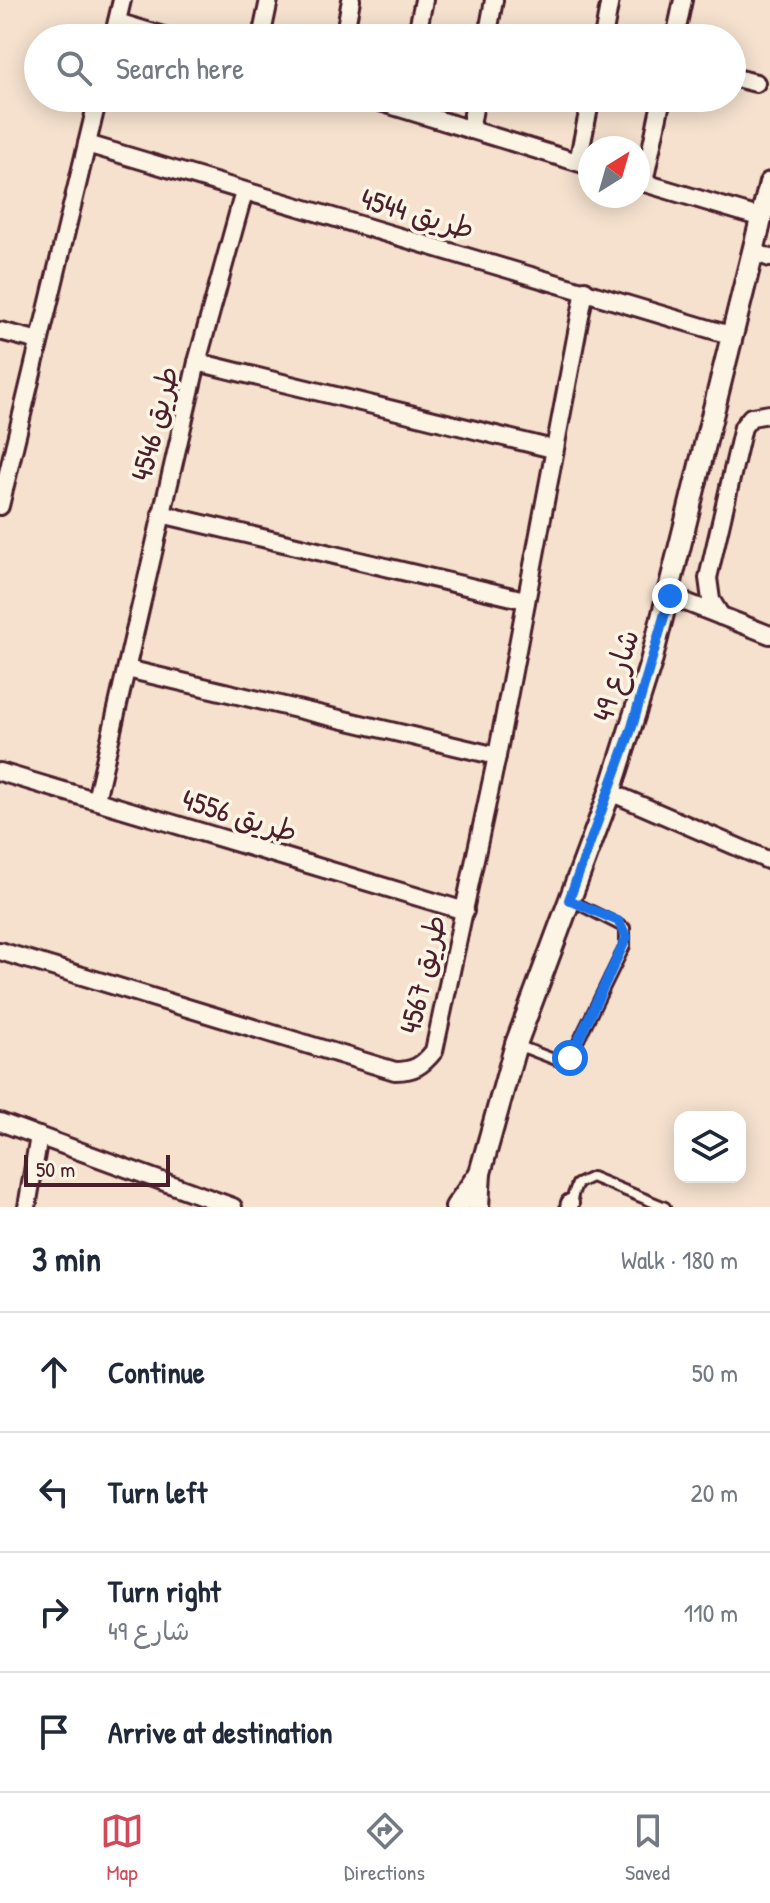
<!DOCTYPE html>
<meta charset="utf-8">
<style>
body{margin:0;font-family:"Patrick Hand","Playpen Sans Arabic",sans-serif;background:#f2f2f3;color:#1f2937}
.controls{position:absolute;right:24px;bottom:24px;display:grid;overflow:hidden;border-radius:16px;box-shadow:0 4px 20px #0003}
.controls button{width:72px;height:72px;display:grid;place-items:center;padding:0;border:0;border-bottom:2px solid #e0e1e3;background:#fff;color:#1f2937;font:40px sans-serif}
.compass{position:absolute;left:578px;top:136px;width:72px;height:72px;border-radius:50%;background:#fff;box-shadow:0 4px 20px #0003;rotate:37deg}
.scale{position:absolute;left:24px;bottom:20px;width:146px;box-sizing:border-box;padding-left:8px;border:4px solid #4a1f2b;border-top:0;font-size:22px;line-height:28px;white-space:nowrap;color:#4a1f2b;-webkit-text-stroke:6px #fcf5e5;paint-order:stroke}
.stop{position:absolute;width:24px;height:24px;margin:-18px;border:6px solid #1a73e8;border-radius:50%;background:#fff}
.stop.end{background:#1a73e8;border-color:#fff;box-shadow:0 2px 8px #0008}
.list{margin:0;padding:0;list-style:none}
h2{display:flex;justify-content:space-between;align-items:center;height:104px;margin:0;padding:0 32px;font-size:34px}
h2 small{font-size:26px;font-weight:400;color:#747a83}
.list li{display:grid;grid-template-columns:52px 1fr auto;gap:24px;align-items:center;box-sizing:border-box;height:120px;padding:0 32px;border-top:2px solid #e0e1e3}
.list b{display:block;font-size:30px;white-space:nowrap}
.list p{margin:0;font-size:26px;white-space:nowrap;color:#747a83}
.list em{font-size:26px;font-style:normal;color:#747a83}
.icon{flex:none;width:44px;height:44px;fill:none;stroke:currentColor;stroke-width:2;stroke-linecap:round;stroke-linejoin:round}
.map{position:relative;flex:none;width:770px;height:1207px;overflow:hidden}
.search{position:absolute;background:#fff;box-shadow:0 4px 20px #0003;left:24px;right:24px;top:24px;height:88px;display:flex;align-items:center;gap:20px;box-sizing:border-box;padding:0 28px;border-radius:44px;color:#747a83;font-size:30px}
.sheet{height:584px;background:#fff}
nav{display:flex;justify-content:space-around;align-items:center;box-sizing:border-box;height:112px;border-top:2px solid #e0e1e3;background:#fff;font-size:22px;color:#747a83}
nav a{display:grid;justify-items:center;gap:4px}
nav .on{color:#d1495b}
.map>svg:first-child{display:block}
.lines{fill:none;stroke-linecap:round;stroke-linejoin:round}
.service-casing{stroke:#4a1f2b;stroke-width:14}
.minor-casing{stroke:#4a1f2b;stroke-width:22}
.tertiary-casing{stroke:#4a1f2b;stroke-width:26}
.service{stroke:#fcf5e5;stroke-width:8}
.minor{stroke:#fcf5e5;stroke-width:16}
.tertiary{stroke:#fcf5e5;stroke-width:20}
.route{stroke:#1a73e8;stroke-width:10}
.labels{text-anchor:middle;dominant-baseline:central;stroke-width:7;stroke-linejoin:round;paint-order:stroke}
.street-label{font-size:30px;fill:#4a1f2b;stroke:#fcf5e5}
</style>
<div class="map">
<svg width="770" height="1207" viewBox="0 0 770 1207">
<rect width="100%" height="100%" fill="#f5e1ce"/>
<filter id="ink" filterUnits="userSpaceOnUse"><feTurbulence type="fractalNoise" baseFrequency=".0125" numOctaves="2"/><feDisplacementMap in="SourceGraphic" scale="16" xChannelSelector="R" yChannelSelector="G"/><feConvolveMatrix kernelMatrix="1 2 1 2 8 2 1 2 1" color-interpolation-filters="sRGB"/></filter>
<g filter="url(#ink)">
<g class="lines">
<g class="service-casing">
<g id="service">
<path d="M517,1045l39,15 14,-2 55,-112v-18l-55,-28"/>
<path d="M570,1203l7,-19 15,-7 73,30"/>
</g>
</g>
<g class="minor-casing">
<g id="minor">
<path d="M117,22l53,16"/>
<path d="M113,38l9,-38"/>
<path d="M261,38l8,-38"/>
<path d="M344,38l7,-38"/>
<path d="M416,38l8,-38"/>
<path d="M487,38l7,-38"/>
<path d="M603,38l7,-38"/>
<path d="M675,38l8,-38"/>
<path d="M732,77l24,6"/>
<path d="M367,98l223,68"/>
<path d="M470,130l6,-32"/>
<path d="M87,144l646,192"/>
<path d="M578,162l13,-64"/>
<path d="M638,181l124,37"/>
<path d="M644,182l18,-84"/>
<path d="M754,252l16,6"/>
<path d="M0,331l39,10"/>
<path d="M197,362l356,87"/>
<path d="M0,506l98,-408"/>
<path d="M161,514l364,86"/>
<path d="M670,596l100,39"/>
<path d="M721,616l-10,-16 -3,-22 35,-151 8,-10 19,-3"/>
<path d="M127,669l370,87"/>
<path d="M0,772l465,139"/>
<path d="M610,792l160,69"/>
<path d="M96,800l101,-438 47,-170"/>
<path d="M0,951l395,120c19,0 27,-5 39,-20l63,-295 88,-466"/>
<path d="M0,1122l233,85"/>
<path d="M27,1207l12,-71"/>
<path d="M569,1207l1,-4"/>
</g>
</g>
<g class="tertiary-casing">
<g id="tertiary">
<path d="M456,1207l24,-34"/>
<path d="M478,1207l2,-34 36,-129 94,-252 41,-130 119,-479"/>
</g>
</g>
<use href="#service" class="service"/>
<use href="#minor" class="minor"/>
<use href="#tertiary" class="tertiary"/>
</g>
</g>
<g class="lines" filter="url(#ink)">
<path class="route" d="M570,1058l57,-121 -9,-16 -49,-21 63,-173 38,-131"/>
</g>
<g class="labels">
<g class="street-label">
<text transform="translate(418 213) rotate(16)">طريق 4544</text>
<text transform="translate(154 423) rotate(-76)">طريق 4546</text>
<text transform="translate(615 675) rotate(-73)">شارع 49</text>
<text transform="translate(240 815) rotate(17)">طريق 4556</text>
<text transform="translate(422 974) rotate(-77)">طريق 4567</text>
</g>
</g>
</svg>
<div class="controls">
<button><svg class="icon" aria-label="layers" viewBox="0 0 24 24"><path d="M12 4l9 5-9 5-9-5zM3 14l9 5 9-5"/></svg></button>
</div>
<svg class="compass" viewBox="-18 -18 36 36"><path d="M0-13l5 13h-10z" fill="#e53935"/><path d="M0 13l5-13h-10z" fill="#747a83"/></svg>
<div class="scale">50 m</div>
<div class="stop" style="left:570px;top:1058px"></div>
<div class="stop end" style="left:670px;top:596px"></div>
<div class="search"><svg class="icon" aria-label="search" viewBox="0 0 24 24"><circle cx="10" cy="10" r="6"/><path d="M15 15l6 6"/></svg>Search here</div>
</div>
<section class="sheet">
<h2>3 min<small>Walk · 180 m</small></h2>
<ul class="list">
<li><svg class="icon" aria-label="ahead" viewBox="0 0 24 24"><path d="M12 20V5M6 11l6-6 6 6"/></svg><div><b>Continue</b></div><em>50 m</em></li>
<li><svg class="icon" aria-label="left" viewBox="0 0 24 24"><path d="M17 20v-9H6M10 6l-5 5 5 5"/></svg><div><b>Turn left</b></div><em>20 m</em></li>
<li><svg class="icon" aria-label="right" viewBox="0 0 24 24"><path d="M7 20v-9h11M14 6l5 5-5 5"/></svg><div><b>Turn right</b><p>شارع 49</p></div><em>110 m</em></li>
<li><svg class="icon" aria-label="arrive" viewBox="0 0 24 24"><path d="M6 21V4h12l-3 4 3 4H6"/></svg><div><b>Arrive at destination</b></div></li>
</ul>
</section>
<nav>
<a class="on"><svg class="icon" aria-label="map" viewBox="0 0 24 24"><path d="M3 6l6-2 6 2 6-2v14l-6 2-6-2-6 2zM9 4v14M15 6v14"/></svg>Map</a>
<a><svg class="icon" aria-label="directions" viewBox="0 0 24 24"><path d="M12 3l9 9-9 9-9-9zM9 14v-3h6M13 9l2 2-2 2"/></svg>Directions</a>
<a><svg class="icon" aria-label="saved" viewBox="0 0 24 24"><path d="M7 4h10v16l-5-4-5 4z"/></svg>Saved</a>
</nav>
